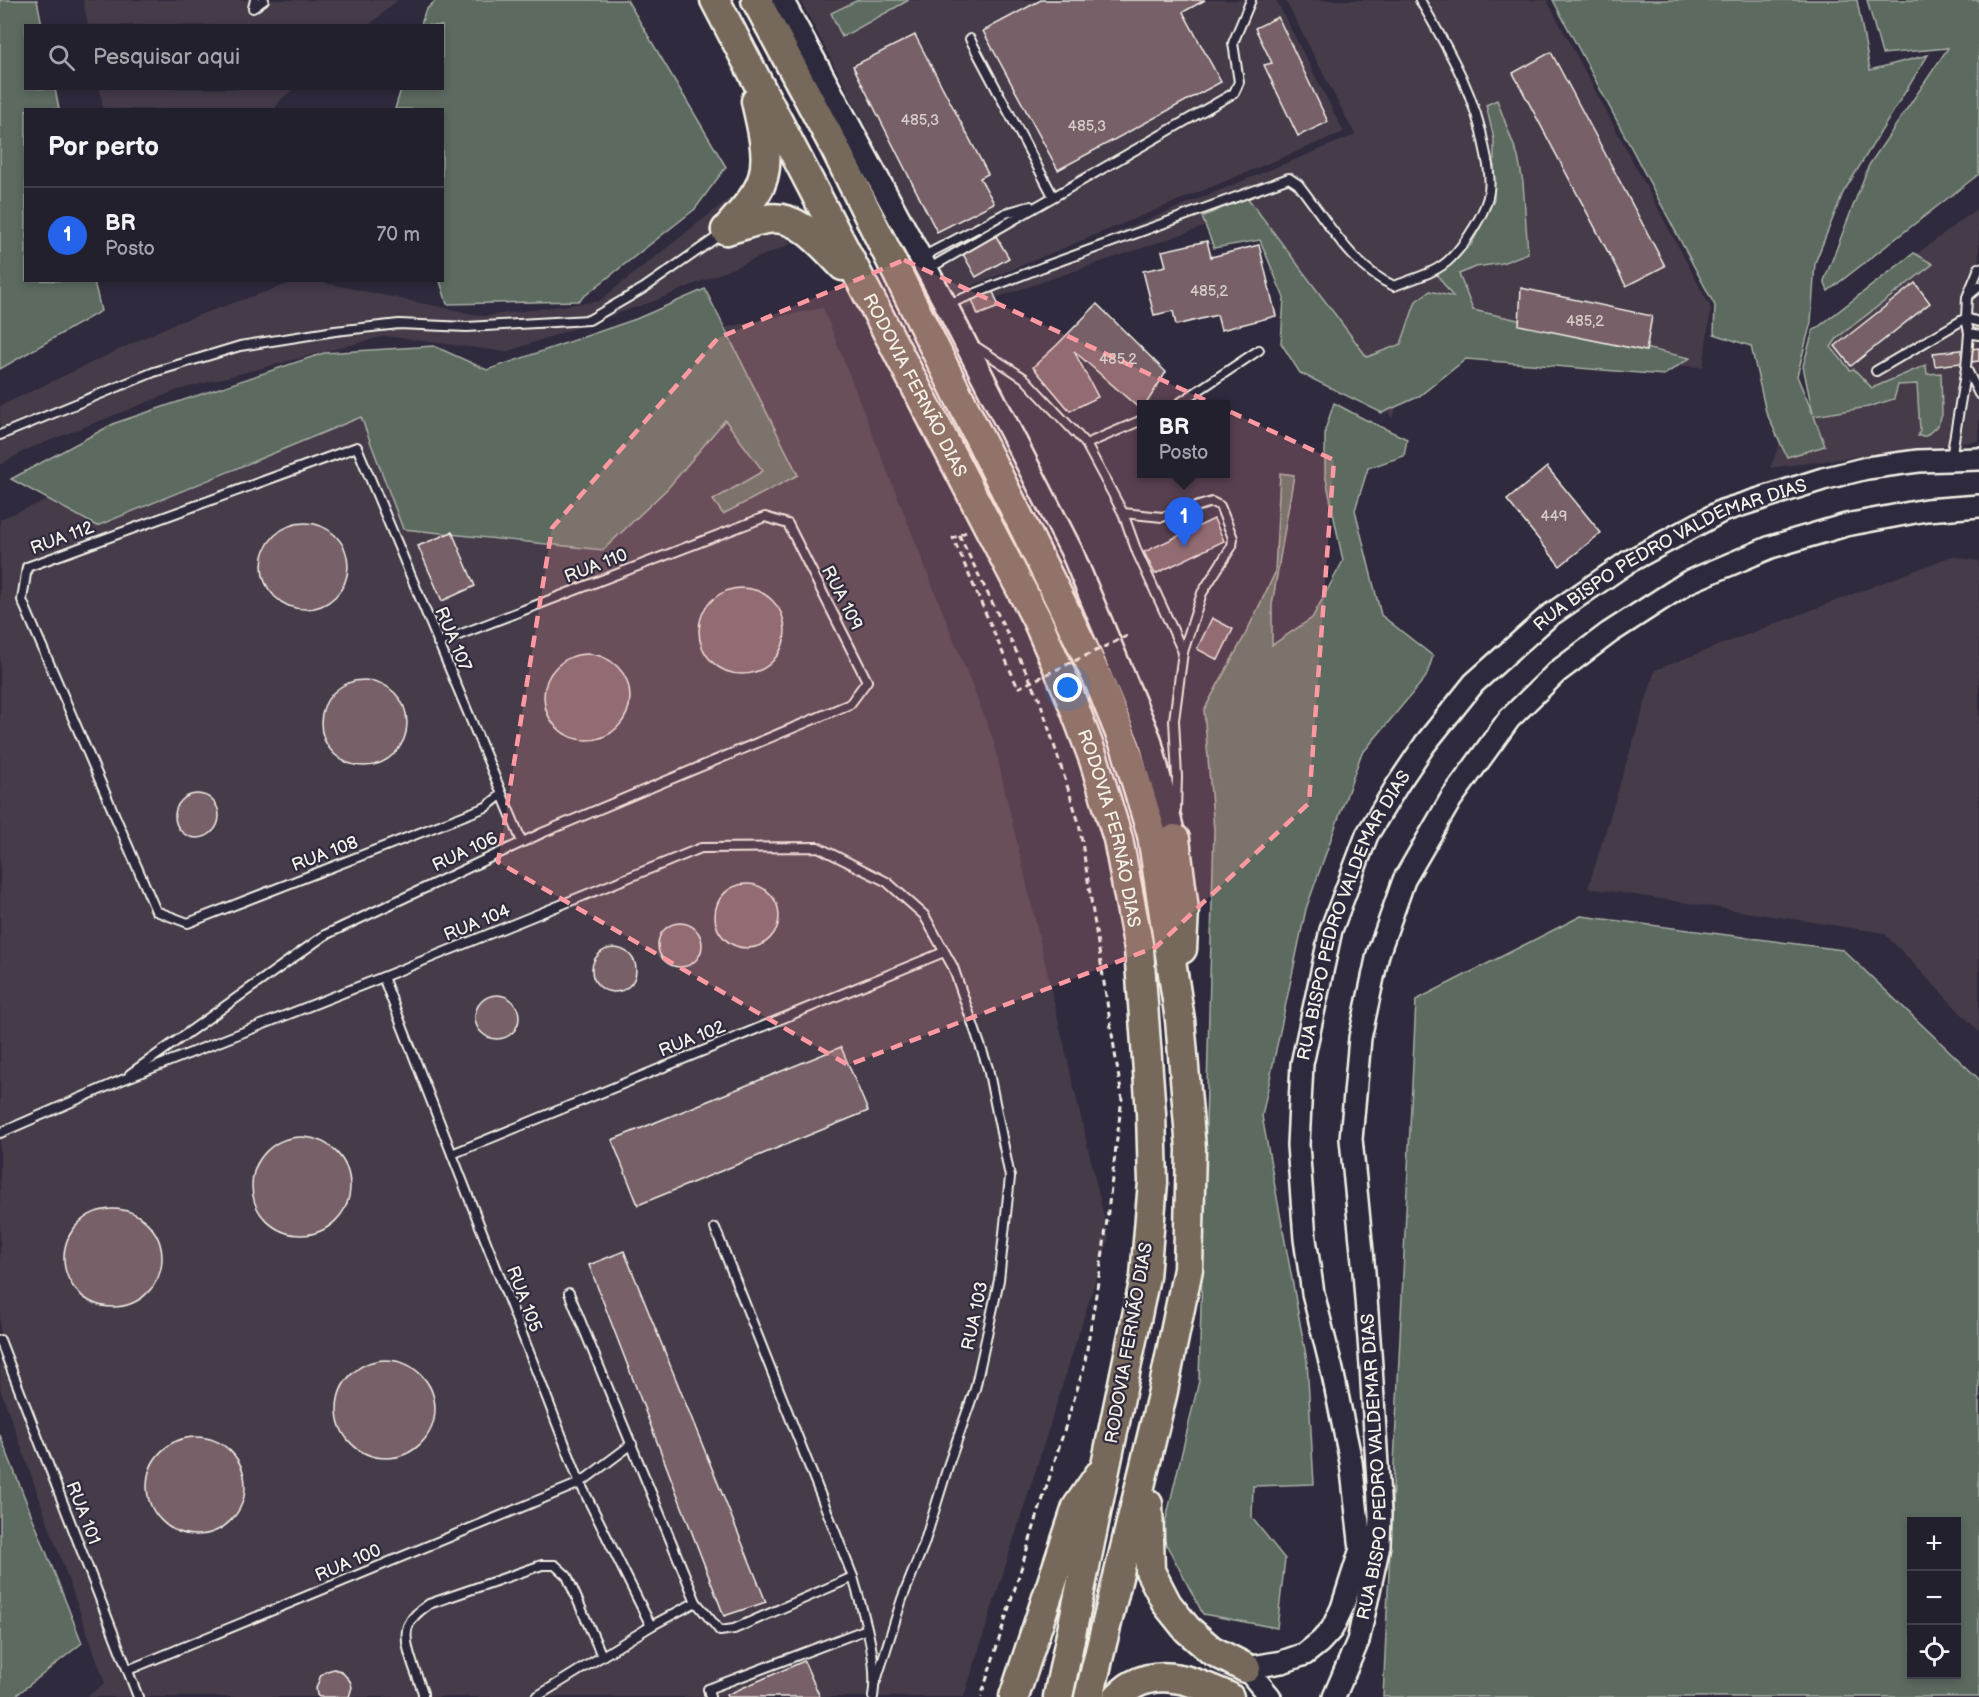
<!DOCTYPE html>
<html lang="pt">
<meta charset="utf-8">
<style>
body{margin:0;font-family:"Balsamiq Sans",sans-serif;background:#2f2d3a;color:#f1f3f6}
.controls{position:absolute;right:18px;bottom:18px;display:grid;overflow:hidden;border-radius:0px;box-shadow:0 3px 9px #0003}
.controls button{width:54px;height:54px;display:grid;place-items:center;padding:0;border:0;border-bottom:2px solid #403e4a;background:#23202e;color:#f1f3f6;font:30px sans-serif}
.you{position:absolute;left:1068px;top:688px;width:21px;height:21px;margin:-15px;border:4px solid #fff;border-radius:50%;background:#1a73e8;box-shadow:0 0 0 9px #1a73e833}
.badge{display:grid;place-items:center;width:39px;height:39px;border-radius:50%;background:#2563eb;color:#fff;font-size:20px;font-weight:700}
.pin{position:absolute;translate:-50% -50px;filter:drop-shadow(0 2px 3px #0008)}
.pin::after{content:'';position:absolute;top:32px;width:21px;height:18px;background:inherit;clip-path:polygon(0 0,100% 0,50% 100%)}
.popup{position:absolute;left:1137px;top:400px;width:93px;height:78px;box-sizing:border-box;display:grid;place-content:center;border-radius:0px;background:#23202e;filter:drop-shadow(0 2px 4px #0005);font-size:20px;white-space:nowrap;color:#a3a3aa}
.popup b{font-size:22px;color:#f1f3f6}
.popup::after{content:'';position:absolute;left:50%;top:100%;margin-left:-12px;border:12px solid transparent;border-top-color:#23202e}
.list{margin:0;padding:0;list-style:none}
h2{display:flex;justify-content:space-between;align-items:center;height:78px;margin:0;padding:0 24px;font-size:26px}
h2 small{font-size:20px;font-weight:400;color:#a3a3aa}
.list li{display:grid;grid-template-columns:39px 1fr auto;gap:18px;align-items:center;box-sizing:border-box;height:96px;padding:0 24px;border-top:2px solid #403e4a}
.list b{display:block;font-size:22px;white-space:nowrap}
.list p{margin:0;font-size:20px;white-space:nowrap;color:#a3a3aa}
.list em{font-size:20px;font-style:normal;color:#a3a3aa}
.icon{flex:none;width:33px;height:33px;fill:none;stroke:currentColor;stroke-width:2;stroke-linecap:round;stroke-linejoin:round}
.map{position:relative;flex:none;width:1979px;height:1697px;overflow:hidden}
.search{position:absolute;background:#23202e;box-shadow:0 3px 9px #0003;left:24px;top:24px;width:420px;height:66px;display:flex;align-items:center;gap:15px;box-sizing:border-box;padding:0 21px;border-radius:0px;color:#a3a3aa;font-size:22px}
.panel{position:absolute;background:#23202e;box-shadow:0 3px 9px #0003;left:24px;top:108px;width:420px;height:174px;border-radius:0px}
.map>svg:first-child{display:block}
.built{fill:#453a4a}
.green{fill:#5b6a60;stroke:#a8aea4;stroke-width:1.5;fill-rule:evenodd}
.building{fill:#786068;stroke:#f4f1e8;stroke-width:1.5}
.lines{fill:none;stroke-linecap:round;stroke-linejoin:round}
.lane-casing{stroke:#f4f1e8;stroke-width:12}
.secondary-casing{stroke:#f4f1e8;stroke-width:26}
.highway-casing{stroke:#f4f1e8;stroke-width:33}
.path{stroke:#f4f1e8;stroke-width:3;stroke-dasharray:6 4.5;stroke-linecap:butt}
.lane{stroke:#2f2a3d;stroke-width:8}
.secondary{stroke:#2f2a3d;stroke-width:21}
.highway{stroke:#76695c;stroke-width:28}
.path-bridge{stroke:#f4f1e8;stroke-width:3;stroke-dasharray:6 4.5;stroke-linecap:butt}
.marked{fill:#ff9aa2;fill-opacity:0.2;stroke:#ff9aa2;stroke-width:4.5;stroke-dasharray:12 8;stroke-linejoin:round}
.labels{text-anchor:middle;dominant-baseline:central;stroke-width:4.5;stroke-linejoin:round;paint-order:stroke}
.number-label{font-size:15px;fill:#d5cdc8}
.street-label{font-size:18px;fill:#f4f1e8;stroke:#2f2a3d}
</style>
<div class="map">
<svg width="1979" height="1697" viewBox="0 0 1979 1697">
<rect width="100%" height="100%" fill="#2f2a3d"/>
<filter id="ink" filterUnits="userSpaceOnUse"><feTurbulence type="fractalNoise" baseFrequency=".0167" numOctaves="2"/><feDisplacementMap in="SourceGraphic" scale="12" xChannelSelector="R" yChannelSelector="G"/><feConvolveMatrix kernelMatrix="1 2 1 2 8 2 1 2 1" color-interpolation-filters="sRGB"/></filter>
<g filter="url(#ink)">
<g class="built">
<path d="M83,0h315l-30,26 -280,-1z"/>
<path d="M800,0h476l68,132 -391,162z"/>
<path d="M1285,0h262l164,308 -8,59 -280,-16 -31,67 -147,-205 -279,95 -8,-11 397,-162z"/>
<path d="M100,89v-1l194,1 -12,9 -8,12 -171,-1z"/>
<path d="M754,179l37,65 -134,56 -151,52 -121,-16 -207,54 -152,60 -26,15v-59l173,-82 124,-43h18l169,35 115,-15z"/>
<path d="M1979,207v234l-209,27 18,-46 24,-21 10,-75z"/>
<path d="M823,308l170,431 116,499 -145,459h-878l19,-14 -105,-295v-869l244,-98z"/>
<path d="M1952,556l27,5v471l-95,-99 -296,-45 67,-218z"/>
</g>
<g class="green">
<path d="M0,0h37l5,25 -16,1v62l29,1 4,20 -33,1v170l68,1 7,30 -101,58z"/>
<path d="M436,0h191l99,167 -31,42 -117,92 -131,3 -7,-23 2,-1v-170l-47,-1 6,-20 41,-1v-62l-21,-1 4,-14z"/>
<path d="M858,0h51l-67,37 -11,-24z"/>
<path d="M1553,0h304l13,70 58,-15 -85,138 -28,70 -4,59 -14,54 16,38 -10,-48 10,-35 101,-78 19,11 -95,73 -7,10 19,23 4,-1 18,19 54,-23 1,9 14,-1 1,42 -4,10 -12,11h-8l2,-6 -3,-46 -19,1 -4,14 -26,8 -54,9 11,30 -38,11 -21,-45 -15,-66 -37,-12 1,-28z"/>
<path d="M1867,0h112v174l-151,117 -4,-10 45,-116 79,-117 -66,6z"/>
<path d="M1497,100l21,57 5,25 5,71 -26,10 -26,4 -17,7 14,36 217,48 -26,17 -198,-16 -48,38 -36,16 -82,-40 -19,-30 3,-45 -24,-58 -46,8 -12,-31 45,-20 120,160 34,-13 15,-43 14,-10 23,6 -18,-25 36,-27 23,-45v-61l-8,-34z"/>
<path d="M705,289l93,186 -75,39 -10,-14 50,-29 -38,-51 -57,68 -65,62 -200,-21 -42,-112 -264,109 -86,-47 104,-56 209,-70 110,-7 53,24 149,-51z"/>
<path d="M1334,403l30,16 43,20 -3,17 -36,12 -13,42 26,105 52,41 -7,21 -65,78 -55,154 -44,207 45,245 7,123 -61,2 -1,32 33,41 -8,69 -74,-14 -41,-78 37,-155 15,-551 -10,-120 41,-75 30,-62 5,-100 14,2 -22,130v40l40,-27 31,-57 -18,-87v-44z"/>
<path d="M1581,916l262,34 136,129v618h-596l33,-697zM1912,1522h44v152h-44z"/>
<path d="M0,1435l82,208 -68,54h-14z"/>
</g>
<g class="building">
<path d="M1041,0h164l-22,12 38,70 -163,88 -75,-139z"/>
<path d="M1278,17l50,105 -30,14 -34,-71 8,-2 -17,-35z"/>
<path d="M915,35l73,139 -8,4 14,25 -57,29 -84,-166z"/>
<path d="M1551,52l114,214 -39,20 -113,-213z"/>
<path d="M996,236l13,22 -33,19 -13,-23v-3z"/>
<path d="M1207,241l4,16 48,-12 17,71 -55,14 -4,-15 -41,10 -3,-14 -19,4 -11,-44 23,-5 -4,-15z"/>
<path d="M1915,283l15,20 -79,63 -16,-20z"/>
<path d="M1521,288l131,28 -6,35 -127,-26z"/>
<path d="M992,289l7,18 -21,8 -7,-18z"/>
<path d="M1097,304l69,68 -20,32h-4v7l-68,-60 24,46 -28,14 -37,-44 24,-22z"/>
<path d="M1979,348v13l-44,5 -2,-13z"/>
<path d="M1547,467l54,66 -41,33 -53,-66z"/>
<path d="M1214,519l10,22 -69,33 -11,-22z"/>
<circle cx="305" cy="566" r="43"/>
<path d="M452,532l23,54 -33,15 -24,-55z"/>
<circle cx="742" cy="631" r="43"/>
<path d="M1212,618l21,11 -15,31 -21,-11z"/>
<circle cx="587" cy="697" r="43"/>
<circle cx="364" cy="723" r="43"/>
<circle cx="197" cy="816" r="22"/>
<circle cx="747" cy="916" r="32"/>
<circle cx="680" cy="945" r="22"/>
<circle cx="614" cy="970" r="22"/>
<circle cx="497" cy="1017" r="22"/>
<path d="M841,1047l27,64 -230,94 -26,-65z"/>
<circle cx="301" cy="1186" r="49"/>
<circle cx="113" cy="1258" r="49"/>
<path d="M624,1251l142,351 -42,14 -135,-351z"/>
<circle cx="386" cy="1409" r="49"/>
<circle cx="196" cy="1486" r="49"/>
<path d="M804,1661l16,36h-93l-1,-2z"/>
<path d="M334,1669l7,2 9,10 2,6 -3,10h-30l-2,-2 -1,-7 5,-13 6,-4z"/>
</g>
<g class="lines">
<g class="lane-casing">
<g id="lane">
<path d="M255,0l-2,8 11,-8"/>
<path d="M970,39l83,157"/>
<path d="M922,257l84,-44 24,-7"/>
<path d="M928,269l306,-176 5,-11 -6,-39 18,-43"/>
<path d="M1968,296l11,-9"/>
<path d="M948,304l95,-37 246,-89 9,6c28,35 54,84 96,102 18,-7 43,-13 57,-28 14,-14 36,-47 38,-67 2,-13 -1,-28 -4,-41 -10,-57 -37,-101 -65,-150"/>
<path d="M1969,333l10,2"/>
<path d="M972,344l52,34 62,66 37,69 14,39 46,100"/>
<path d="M1966,368l13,26"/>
<path d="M1876,371l90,-53 13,4"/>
<path d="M1178,404l81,-54"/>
<path d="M0,435l154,-63 86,-26 95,-15 64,-7 68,3 122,-7 55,-32 79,-55"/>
<path d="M1086,444l56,-24"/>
<path d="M1951,458l15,-90 3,-35 -3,-15 1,-21 12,-29"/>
<path d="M1123,513l39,4 50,-15 8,4 13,32 -1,8 -30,47 -19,59 -9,68 3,57 -1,32"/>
<path d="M501,795l-15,12 -298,116 -32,-12 -134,-311 5,-33 330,-120 165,395"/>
<path d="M383,977l197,506 71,143"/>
<path d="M130,1074l195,-139 217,-102 308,-129 17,-23 -79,-157 -23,-7 -327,126"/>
<path d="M0,1133l122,-53 261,-103 318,-129 117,-1 69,35 37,33 29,52 35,101 22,109 -11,103 -24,109 -26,74 -25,81 -22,55 -26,82"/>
<path d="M452,1154l492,-202"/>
<path d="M715,1228l138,349c10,36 26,83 20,120"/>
<path d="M569,1293l127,309 24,29 14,-2 119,-52"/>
<path d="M0,1340l138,357"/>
<path d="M128,1670l452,-187 52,-39"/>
<path d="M423,1697v-4c-5,-17 -23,-53 -14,-69 4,-9 12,-14 20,-20l113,-39h13l12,11 35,80"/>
<path d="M536,1697l115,-71 45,-24"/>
<path d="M710,1697l-2,-8 159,-60"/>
</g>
</g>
<g class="secondary-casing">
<g id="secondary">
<path d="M782,0l164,305 125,245 79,189 25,100"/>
<path id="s1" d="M1246,1668l36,-6 23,-8 15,-12 12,-13 10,-21 19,-59 -10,-87 -19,-92 -19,-77 -8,-54 -7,-94 4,-81 29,-134 36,-95 31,-51 27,-40 49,-61 75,-67 79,-54 94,-51 101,-32 44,-11 51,-7 61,-2"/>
<path d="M1246,1668l24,29"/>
<path id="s2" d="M1334,1697l24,-56 21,-96 1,-30 -9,-149 -7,-94 -13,-133 9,-101 18,-84 26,-74 47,-81 58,-80 48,-47 52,-39 79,-51 83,-35 75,-22 80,-15 53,-4"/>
</g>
</g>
<g class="highway-casing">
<g id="highway">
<path id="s3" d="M715,0l322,620 31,71 26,69 24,79 21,110 12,164 2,69 -8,95 -87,420"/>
<path d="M756,0l78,146 226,454 39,81 27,67 26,87 28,185 11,129 -3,120 -25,122 -74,306"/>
<path d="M726,230c10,-12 22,-24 30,-37 18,-27 6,-63 0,-92"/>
<path d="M726,230c14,-3 27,-9 41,-11 31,-6 56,27 76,47"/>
<path d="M1175,839l9,71 -2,39"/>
<path d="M1148,1504l2,67 17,33 20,25 24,21 35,18"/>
<path d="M1014,1697l63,-190 22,-32"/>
<path d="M1118,1697c4,-4 9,-9 15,-12 31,-18 67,-1 96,12"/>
</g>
</g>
<g class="path">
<path d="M966,532l-13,6 65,150"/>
<path d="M959,535l80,163 40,125 43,275 -19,154 -19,115 -103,330"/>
</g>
<use href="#lane" class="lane"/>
<use href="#secondary" class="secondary"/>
<use href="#highway" class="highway"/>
<path class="path-bridge" d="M1018,688l109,-52"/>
</g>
</g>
<path class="marked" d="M904,260l430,200 -25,343 -153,144 -308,118 -350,-203 54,-334 166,-190z"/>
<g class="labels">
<g class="number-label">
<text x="920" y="120">485,3</text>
<text x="1087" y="126">485,3</text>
<text x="1209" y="291">485,2</text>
<text x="1585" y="321">485,2</text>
<text x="1118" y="359">485,2</text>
<text x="1554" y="516">449</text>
</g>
<g class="street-label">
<text stroke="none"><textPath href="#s3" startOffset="434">RODOVIA FERNÃO DIAS</textPath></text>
<text transform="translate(62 538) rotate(-20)">RUA 112</text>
<text stroke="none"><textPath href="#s1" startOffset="1336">RUA BISPO PEDRO VALDEMAR DIAS</textPath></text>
<text transform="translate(596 566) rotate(-21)">RUA 110</text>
<text transform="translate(842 598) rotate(63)">RUA 109</text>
<text transform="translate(453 639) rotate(67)">RUA 107</text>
<text stroke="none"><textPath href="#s3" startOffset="920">RODOVIA FERNÃO DIAS</textPath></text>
<text transform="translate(465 852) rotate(-25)">RUA 106</text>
<text transform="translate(325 854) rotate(-21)">RUA 108</text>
<text stroke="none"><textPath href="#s1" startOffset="832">RUA BISPO PEDRO VALDEMAR DIAS</textPath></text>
<text transform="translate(477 923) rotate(-22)">RUA 104</text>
<text transform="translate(692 1039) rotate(-22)">RUA 102</text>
<text transform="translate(524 1299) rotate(69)">RUA 105</text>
<text transform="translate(975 1316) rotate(-78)">RUA 103</text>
<text transform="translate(1129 1343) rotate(-80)">RODOVIA FERNÃO DIAS</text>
<text stroke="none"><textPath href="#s2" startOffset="237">RUA BISPO PEDRO VALDEMAR DIAS</textPath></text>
<text transform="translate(83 1513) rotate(69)">RUA 101</text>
<text transform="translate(348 1563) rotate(-23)">RUA 100</text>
</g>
</g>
</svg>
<div class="controls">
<button>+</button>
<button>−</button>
<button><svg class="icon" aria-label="locate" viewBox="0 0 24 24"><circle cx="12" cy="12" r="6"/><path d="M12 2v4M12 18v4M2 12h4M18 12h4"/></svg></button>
</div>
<div class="you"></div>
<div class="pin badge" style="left:1184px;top:547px">1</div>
<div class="popup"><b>BR</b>Posto</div>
<div class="search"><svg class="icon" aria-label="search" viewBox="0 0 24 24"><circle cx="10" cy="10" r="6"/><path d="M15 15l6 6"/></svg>Pesquisar aqui</div>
<section class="panel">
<h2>Por perto<small></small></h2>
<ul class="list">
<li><span class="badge">1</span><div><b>BR</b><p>Posto</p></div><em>70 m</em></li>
</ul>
</section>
</div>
